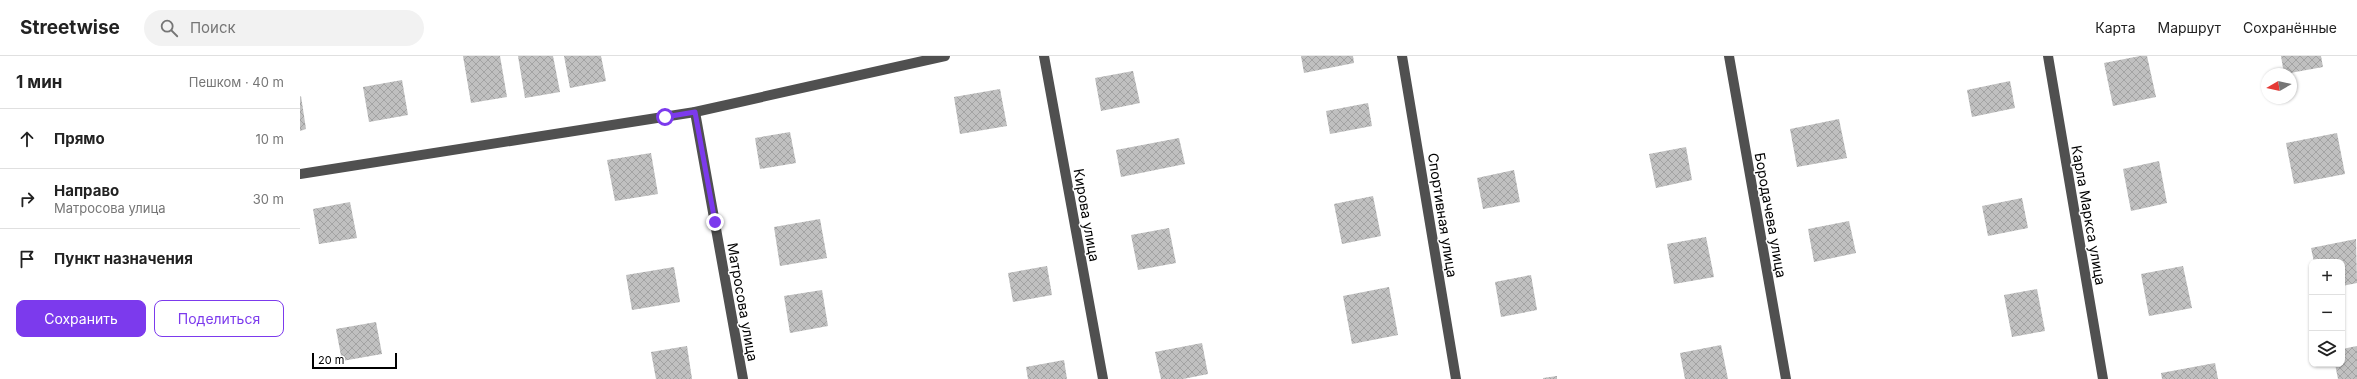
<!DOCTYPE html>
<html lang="ru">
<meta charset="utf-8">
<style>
body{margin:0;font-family:Inter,sans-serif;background:#f2f2f2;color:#222}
.controls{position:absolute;right:12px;bottom:12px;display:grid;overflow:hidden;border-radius:8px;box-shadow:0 1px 3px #0004}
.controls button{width:36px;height:36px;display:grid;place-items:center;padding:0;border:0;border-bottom:1px solid #e0e0e0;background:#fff;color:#222;font:20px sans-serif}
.compass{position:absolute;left:1961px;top:12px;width:36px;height:36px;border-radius:50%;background:#fff;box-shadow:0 1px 3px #0004;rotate:261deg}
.scale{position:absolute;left:12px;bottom:10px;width:85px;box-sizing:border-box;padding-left:4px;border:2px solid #000;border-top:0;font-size:11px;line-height:14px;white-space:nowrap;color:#000;-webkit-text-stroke:3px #fff;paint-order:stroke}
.stop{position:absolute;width:12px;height:12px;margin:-9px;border:3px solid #7c3aed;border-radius:50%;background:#fff}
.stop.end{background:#7c3aed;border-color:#fff;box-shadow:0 1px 4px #0008}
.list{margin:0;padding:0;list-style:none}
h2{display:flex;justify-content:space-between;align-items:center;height:52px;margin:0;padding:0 16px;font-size:17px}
h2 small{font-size:13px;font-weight:400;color:#767676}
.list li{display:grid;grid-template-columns:26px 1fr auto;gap:12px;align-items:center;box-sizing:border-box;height:60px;padding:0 16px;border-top:1px solid #e0e0e0}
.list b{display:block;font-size:15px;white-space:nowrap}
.list p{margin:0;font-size:13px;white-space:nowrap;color:#767676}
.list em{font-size:13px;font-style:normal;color:#767676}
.actions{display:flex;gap:8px;padding:12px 16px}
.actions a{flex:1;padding:9px 0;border:1px solid #7c3aed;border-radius:8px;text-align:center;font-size:14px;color:#7c3aed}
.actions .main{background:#7c3aed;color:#fff}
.icon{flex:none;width:22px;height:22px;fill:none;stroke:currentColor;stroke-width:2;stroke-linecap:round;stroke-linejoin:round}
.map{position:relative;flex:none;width:2057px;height:323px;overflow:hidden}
header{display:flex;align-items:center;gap:24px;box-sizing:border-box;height:56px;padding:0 20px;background:#fff;border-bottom:1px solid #e0e0e0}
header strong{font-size:19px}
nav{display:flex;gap:22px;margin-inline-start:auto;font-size:14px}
.search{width:280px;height:36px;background:#f2f2f2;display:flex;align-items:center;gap:10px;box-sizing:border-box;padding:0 14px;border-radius:22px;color:#767676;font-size:15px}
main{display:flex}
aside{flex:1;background:#fff}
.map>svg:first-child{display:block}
.building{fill:url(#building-cross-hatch)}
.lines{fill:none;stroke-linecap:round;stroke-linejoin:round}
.minor{stroke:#505050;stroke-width:10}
.route{stroke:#7c3aed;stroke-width:5}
.labels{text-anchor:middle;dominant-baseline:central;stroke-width:3;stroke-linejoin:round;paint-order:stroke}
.street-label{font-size:14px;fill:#000;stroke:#fff}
</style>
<header>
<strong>Streetwise</strong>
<div class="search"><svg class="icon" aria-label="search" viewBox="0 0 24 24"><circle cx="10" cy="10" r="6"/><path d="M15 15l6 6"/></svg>Поиск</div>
<nav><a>Карта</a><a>Маршрут</a><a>Сохранённые</a></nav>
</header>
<main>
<aside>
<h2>1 мин<small>Пешком · 40 m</small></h2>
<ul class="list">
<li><svg class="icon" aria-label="ahead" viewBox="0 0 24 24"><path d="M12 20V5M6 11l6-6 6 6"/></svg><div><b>Прямо</b></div><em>10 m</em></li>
<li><svg class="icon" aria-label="right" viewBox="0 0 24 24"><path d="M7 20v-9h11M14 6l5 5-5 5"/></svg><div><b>Направо</b><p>Матросова улица</p></div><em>30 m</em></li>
<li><svg class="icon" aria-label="arrive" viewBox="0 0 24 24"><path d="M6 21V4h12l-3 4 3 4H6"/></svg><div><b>Пункт назначения</b></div></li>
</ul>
<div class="actions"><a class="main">Сохранить</a><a>Поделиться</a></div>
</aside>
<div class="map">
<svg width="2057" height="323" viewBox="0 0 2057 323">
<defs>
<pattern id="building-cross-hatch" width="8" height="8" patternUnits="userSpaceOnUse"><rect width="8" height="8" fill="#c0c0c0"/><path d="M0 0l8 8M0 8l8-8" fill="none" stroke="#a3a3a3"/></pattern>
</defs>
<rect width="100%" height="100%" fill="#fff"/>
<g class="building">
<path d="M163,0h37l7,41 -36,6z"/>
<path d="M218,0h35l7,36 -35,6z"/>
<path d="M264,0h37l5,25 -36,7z"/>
<path d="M1001,0h52l1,7 -50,10z"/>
<path d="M1840,0h7l9,41 -43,9 -9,-43z"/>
<path d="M1981,0h40l2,11 -39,7z"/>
<path d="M833,15l7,32 -39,8 -6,-33z"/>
<path d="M102,24l6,35 -39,7 -6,-35z"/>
<path d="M1710,25l5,27 -43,9 -5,-27z"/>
<path d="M700,33l7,37 -47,8 -6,-37z"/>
<path d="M1,40l5,33 -6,2v-34z"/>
<path d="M1068,47l4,23 -42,8 -4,-23z"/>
<path d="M1539,63l8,39 -50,9 -7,-38z"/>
<path d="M490,76l6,31 -36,6 -5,-31z"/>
<path d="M2037,77l8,41 -51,10 -8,-41z"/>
<path d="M879,82l6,26 -64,13 -5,-27z"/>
<path d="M1386,91l6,33 -36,8 -7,-34z"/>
<path d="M351,97l7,41 -43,7 -8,-41z"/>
<path d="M1859,105l8,42 -36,8 -8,-42z"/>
<path d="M1214,114l6,32 -37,7 -6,-31z"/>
<path d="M1073,140l8,40 -39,8 -8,-40z"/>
<path d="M1722,142l6,30 -40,8 -6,-30z"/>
<path d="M50,146l7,36 -38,6 -6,-35z"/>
<path d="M520,163l7,39 -47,8 -6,-39z"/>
<path d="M1549,165l7,32 -42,9 -6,-33z"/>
<path d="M869,172l7,35 -38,7 -7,-35z"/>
<path d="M1406,181l8,40 -40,7 -7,-40z"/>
<path d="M2056,183l1,44 -15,3v-24h-28l-3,-14z"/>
<path d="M747,210l5,29 -39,7 -5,-29z"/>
<path d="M1883,210l9,42 -43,8 -8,-42z"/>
<path d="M374,211l6,35 -48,8 -6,-35z"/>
<path d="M1231,219l6,35 -36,7 -6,-35z"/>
<path d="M1089,231l9,48 -46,9 -9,-48z"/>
<path d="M1737,233l8,42 -33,6 -8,-42z"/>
<path d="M522,234l6,36 -38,7 -6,-37z"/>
<path d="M76,266l6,32 -40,7 -6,-32z"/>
<path d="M902,287l6,31 -25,5h-22l-6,-27z"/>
<path d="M1421,289l7,34h-43l-5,-26z"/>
<path d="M387,290l5,33h-36l-5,-27z"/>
<path d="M2057,290v33h-19l-3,-15h7v-15z"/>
<path d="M764,304l3,19h-39l-2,-12z"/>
<path d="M1915,307l3,16h-56l-1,-6z"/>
<path d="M1257,320v3h-14v-1z"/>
</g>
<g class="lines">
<g class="minor">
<path d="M744,0l59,323"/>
<path d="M1102,0l54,323"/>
<path d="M1429,0l57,323"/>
<path d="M1748,0l55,323"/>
<path d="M395,56l48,267"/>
<path d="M0,118l395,-62 250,-56"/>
</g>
</g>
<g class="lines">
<path class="route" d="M365,61l30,-5 20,110"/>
</g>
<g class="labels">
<g class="street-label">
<text transform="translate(787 159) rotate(80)">Кирова улица</text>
<text transform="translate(1143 159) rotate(81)">Спортивная улица</text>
<text transform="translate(1471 159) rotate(80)">Бородачева улица</text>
<text transform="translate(1789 159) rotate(80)">Карла Маркса улица</text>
<text transform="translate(443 246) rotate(80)">Матросова улица</text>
</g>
</g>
</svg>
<div class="controls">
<button>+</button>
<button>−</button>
<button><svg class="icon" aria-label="layers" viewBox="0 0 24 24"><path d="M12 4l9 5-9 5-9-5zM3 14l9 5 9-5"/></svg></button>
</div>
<svg class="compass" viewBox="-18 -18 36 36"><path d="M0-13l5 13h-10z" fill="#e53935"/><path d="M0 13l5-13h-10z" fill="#767676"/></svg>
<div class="scale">20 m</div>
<div class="stop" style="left:365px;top:61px"></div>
<div class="stop end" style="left:415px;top:166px"></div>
</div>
</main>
